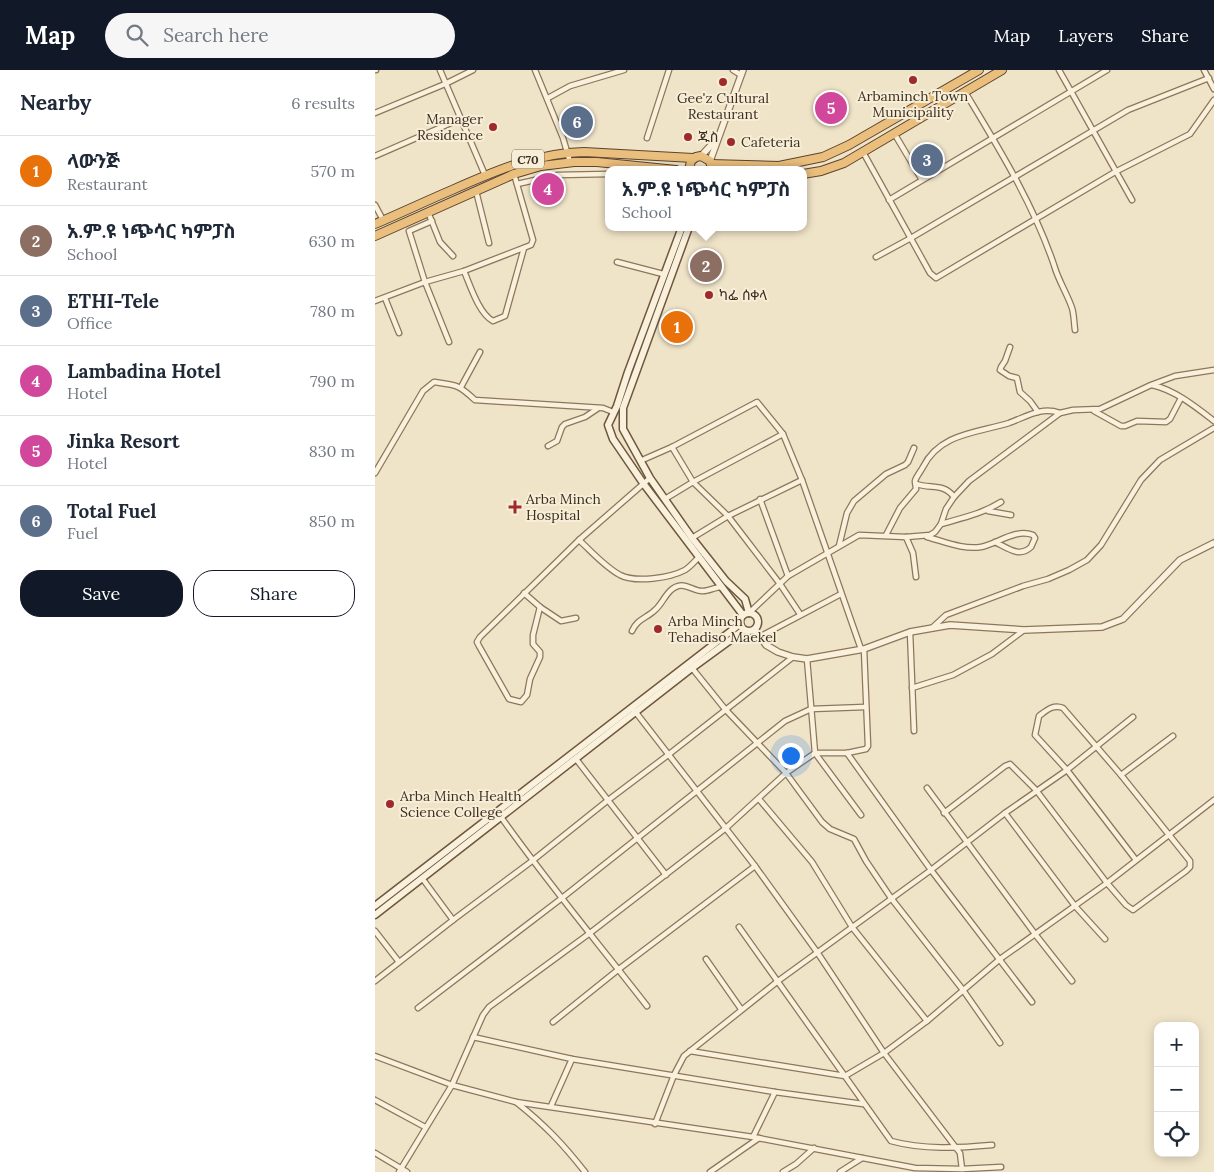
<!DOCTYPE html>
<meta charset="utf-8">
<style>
body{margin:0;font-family:Lora,"Noto Sans Ethiopic",serif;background:#f6f6f7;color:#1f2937}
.controls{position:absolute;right:15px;bottom:15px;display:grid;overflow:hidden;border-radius:10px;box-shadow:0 2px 12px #0003}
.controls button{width:45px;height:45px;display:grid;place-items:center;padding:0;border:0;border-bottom:1px solid #e0e1e3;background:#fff;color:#1f2937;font:25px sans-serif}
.you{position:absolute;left:415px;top:685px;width:18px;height:18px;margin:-12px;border:4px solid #fff;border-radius:50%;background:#1a73e8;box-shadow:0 0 0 8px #1a73e833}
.badge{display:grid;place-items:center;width:32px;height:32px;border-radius:50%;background:#111827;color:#fff;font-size:16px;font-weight:700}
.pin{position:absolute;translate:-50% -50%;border:2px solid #fff;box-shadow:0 1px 5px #0006}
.popup{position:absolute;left:230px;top:96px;width:202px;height:65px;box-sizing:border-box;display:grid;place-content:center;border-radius:10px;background:#fff;filter:drop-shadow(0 1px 4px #0005);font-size:16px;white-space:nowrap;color:#747a83}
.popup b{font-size:19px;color:#1f2937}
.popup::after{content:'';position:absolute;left:50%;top:100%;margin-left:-10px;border:10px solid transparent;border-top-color:#fff}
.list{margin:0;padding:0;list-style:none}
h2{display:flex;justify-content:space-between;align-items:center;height:65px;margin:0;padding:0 20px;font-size:21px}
h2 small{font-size:16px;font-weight:400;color:#747a83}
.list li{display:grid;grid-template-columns:32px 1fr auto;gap:15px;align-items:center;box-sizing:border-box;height:70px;padding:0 20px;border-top:1px solid #e0e1e3}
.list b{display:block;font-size:19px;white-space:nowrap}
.list p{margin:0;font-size:16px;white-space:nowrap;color:#747a83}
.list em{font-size:16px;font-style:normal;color:#747a83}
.actions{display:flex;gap:10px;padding:15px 20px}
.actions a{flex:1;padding:11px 0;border:1px solid #111827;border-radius:20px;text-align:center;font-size:18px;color:#111827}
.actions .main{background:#111827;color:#fff}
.icon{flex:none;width:28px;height:28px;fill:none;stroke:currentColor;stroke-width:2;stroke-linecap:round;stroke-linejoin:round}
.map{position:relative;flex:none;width:839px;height:1102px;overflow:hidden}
header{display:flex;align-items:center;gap:30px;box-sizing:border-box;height:70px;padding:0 25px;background:#111827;color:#fff}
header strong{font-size:24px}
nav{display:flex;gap:28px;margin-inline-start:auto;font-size:18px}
.search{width:350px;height:45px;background:#f6f6f7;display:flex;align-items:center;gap:12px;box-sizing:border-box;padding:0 18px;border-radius:28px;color:#747a83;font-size:19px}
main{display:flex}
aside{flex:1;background:#fff}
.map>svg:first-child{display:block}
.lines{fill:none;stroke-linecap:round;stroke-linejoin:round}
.minor-casing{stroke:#8d765c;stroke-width:7}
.tertiary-casing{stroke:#8d765c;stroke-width:8}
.secondary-casing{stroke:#6f573f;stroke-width:9}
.trunk-casing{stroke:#5b4430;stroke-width:10}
.minor{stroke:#faf1dc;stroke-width:4.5}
.tertiary{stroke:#faf1dc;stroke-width:5.5}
.secondary{stroke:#faf1dc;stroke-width:6}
.trunk{stroke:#eabe7c;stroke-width:8}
.poi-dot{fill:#9e2a2b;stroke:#f7eed8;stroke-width:2}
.labels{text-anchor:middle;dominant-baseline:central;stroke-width:4;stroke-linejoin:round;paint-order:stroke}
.shield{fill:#f7eed8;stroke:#756857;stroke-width:1}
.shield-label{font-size:12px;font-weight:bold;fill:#3d2e20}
.poi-label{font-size:14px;fill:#3d2e20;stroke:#f7eed8;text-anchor:start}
</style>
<header>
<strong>Map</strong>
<div class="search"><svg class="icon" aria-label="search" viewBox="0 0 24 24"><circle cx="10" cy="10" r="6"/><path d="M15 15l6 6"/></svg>Search here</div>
<nav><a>Map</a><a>Layers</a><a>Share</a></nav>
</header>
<main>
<aside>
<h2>Nearby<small>6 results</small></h2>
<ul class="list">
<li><span class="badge" style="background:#e8710a">1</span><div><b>ላውንጅ</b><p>Restaurant</p></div><em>570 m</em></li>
<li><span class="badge" style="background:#8d6e63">2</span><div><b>አ.ም.ዩ ነጭሳር ካምፓስ</b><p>School</p></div><em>630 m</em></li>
<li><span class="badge" style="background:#5c6f8a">3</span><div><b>ETHI-Tele</b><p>Office</p></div><em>780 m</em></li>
<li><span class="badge" style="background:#d1479c">4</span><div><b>Lambadina Hotel</b><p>Hotel</p></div><em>790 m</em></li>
<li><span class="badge" style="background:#d1479c">5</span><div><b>Jinka Resort</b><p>Hotel</p></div><em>830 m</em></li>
<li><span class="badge" style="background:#5c6f8a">6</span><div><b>Total Fuel</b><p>Fuel</p></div><em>850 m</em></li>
</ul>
<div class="actions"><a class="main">Save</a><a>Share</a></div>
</aside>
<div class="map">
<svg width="839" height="1102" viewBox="0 0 839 1102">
<rect width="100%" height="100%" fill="#f0e4c8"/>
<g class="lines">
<g class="minor-casing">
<g id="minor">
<path d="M0,0h1"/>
<path d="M65,0l45,105"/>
<path d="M160,0l28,68 7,24"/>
<path d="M358,0l8,5"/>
<path d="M684,0l73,130"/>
<path d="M829,0l10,19"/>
<path d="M590,22c33,55 68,111 89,173 4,15 13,28 18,43 2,6 2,15 3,22"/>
<path d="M173,28l22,-12 54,-16"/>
<path d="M0,43l70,-29 28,-14"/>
<path d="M519,63l28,47"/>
<path d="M272,68l22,-68"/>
<path d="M488,82l67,121 6,5 179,-106 75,-38 24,-34"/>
<path d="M0,86l85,-37"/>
<path d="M142,114l41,-9 51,-1"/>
<path d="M101,121l13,52"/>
<path d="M514,130l218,-130"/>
<path d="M0,135l8,15"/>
<path d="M53,142l12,30 13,14"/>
<path d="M57,151l-23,10 16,51 24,60"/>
<path d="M501,187l35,-19 217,-128 81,-32"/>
<path d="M242,192l46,12"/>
<path d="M89,201c6,14 15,43 29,50l12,-5 19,-68"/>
<path d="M10,228l14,35"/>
<path d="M0,231l50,-19 39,-11 67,-26 2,-5 -19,-66"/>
<path d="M635,277l-5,14 -4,6 -1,3 9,6 8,2 3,14 10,9 8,11"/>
<path d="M777,315c23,5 44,22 62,36"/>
<path d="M86,317l19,-35"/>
<path d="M719,341l27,15h4l12,-5 29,1 4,-3 11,-21"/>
<path d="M173,376l9,-5 5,-14 3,-3 20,-7 12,-8"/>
<path d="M297,377l21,35 35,34 52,68 20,30"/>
<path d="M265,391l32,-14 85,-45 26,32 19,46 59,169"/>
<path d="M0,403l48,-82 11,-9c22,3 24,2 41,18l128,8 10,4"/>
<path d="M541,414c15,5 28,-1 38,13"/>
<path d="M290,429l28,-17 90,-48"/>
<path d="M385,429l28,77"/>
<path d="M613,441l23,4"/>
<path d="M566,454c21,-6 41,-10 60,-22"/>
<path d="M511,465l14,-27 16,-19c0,-3 -1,-5 -1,-8 1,-4 6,-10 8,-14 17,-34 54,-34 86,-44 17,-6 32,-17 51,-10"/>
<path d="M531,467l7,16 3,24"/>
<path d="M552,467c16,4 36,13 54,10 16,-3 35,-19 52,-12l2,3 -4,9c-12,11 -23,1 -36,-5"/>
<path d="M317,468l36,-22 74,-36"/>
<path d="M204,470c13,12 26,27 41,35 16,8 50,3 65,-5 5,-3 10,-9 14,-13"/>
<path d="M464,476l8,-33 7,-12 32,-27 19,-9 3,-3 6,-14"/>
<path d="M149,523l16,14 21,14 15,-3"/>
<path d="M165,537l-7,28v9l7,8v5l-10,22 -3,16 -6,7 -12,-3 -30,-53 -2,-4 3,-5 99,-97 71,-62"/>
<path d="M374,543l39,-37 71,-41 47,2 24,-2 5,-3 6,-8 5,-15 8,-12 15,-16 91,-68 13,-3 27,-1 51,-24 24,-9 39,-6"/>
<path d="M557,558l14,-13 77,-29 25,-7 21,-9 18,-10 14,-15 40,-65 19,-20 54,-32"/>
<path d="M257,561c5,-12 15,-13 23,-21 6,-5 9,-13 15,-19 13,-13 22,1 33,0 6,0 12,-4 19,-4"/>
<path d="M535,562l4,99"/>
<path d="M384,567l82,-43"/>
<path d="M432,589l8,94 46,62"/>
<path d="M317,598l33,41 61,64 36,49 8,7 24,10 12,22 25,37 72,92 37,53"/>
<path d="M537,618l41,-13 39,-21 32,-24"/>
<path d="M259,640l121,156 62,86 67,101 76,100 2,16"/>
<path d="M472,683l84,117 101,132"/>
<path d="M201,689l90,116"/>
<path d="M746,705l52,-39"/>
<path d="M552,718l108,146 37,47"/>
<path d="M384,729l53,63 40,65 75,94"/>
<path d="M569,743l61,-47 5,-2 26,26 71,93 19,22 7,5 53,-39 4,-4v-6l-69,-86 -58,-67c-10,-4 -16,2 -24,8l-4,19 32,35 69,90"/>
<path d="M630,743l70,93 30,33"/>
<path d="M126,747c46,65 97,126 146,189"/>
<path d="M47,808l31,42"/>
<path d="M364,857l152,214c32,9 68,7 101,4"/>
<path d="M0,861l24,31"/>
<path d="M331,889l35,50"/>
<path d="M0,911l78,-61 79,-59 75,-60 61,-46 125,-98"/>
<path d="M43,938l144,-110 223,-177 26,-12 54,-2"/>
<path d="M178,952l66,-53 136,-103"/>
<path d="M98,967l99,22 203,33 88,12"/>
<path d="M315,981l155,25 39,-23 43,-32 73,-62 107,-76 107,-83"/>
<path d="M0,986l77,29 64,17 237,35 162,31 47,1 39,-2"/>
<path d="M0,1030l50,27"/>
<path d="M141,1032c29,23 47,42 69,70"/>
<path d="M176,1036l21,-47"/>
<path d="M280,1054l19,-49 10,-19 94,-75 153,-111 74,-57 62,-43 66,-53"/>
<path d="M378,1067l22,-45"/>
<path d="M0,1083l32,19"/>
<path d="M24,1102l53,-87 31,-70 6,-8 101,-74 136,-105 60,-55 29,-20h32l19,-4 2,-3 -4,-97"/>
<path d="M335,1102l49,-34"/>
<path d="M408,1102l13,-8 18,-16"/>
<path d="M465,1102l22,-14"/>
</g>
</g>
<g class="tertiary-casing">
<g id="tertiary">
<path d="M326,86l15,-16"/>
<path d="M335,91l33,-91"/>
<path d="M380,559l11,16 12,7 15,5 14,2 57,-10 46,-17 40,-7 74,5 78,-3 21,-8 57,-59 34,-17"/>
</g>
</g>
<g class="secondary-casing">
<g id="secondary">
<path d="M307,157l-54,145 -11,34 -9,19 5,14 30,44 100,132"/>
<path d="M314,157l-66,181v21l27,49 42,60 34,43 19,18 4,14"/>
<circle cx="374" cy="552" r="9"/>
<path d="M0,836l365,-282"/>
<path d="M0,845l317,-247 52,-38"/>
</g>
</g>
<g class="trunk-casing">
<g id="trunk">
<path d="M336,94l68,2 44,-9 26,-12 130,-75"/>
<path d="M314,100l2,-9 5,-4 5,-1 9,5 2,9"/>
<path d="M428,104l18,-3 23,-8 158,-93"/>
<path d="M0,154c26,-11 51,-23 77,-34 43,-19 84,-37 132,-38l109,6"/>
<path d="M0,166l139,-62 27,-8 33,-4h23l79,8"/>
</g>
</g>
<use href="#minor" class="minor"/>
<use href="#tertiary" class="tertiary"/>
<use href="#secondary" class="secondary"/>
<use href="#trunk" class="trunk"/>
</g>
<g class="poi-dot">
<circle cx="538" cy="10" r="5"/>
<circle cx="348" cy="12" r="5"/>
<circle cx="118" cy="57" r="5"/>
<circle cx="313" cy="67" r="5"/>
<circle cx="356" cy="72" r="5"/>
<circle cx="334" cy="225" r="5"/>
<path d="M137.5 429.5h5v5h5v5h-5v5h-5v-5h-5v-5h5z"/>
<circle cx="283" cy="559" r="5"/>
<circle cx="15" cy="734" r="5"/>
</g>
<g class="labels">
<rect class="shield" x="137" y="79.5" width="32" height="19" rx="4"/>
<g class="shield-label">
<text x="153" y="89">C70</text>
</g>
<g class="poi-label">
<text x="538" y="26" text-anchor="middle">Arbaminch Town<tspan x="538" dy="16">Municipality</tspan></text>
<text x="348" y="28" text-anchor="middle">Gee'z Cultural<tspan x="348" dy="16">Restaurant</tspan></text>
<text x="108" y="49" text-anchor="end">Manager<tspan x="108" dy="16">Residence</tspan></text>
<text x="323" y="67">ጁስ</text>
<text x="366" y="72">Cafeteria</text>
<text x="344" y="225">ካፌ ሰቀላ</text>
<text x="151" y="429">Arba Minch<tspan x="151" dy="16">Hospital</tspan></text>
<text x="293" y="551">Arba Minch<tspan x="293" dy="16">Tehadiso Maekel</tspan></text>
<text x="25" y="726">Arba Minch Health<tspan x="25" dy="16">Science College</tspan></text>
</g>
</g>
</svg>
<div class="controls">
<button>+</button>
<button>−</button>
<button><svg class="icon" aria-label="locate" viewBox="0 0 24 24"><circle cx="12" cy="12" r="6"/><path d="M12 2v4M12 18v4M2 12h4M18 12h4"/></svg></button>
</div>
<div class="you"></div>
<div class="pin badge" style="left:302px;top:257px;background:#e8710a">1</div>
<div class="pin badge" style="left:331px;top:196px;background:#8d6e63">2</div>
<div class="popup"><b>አ.ም.ዩ ነጭሳር ካምፓስ</b>School</div>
<div class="pin badge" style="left:552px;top:90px;background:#5c6f8a">3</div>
<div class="pin badge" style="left:173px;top:119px;background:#d1479c">4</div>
<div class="pin badge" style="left:456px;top:38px;background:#d1479c">5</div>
<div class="pin badge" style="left:202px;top:52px;background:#5c6f8a">6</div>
</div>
</main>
